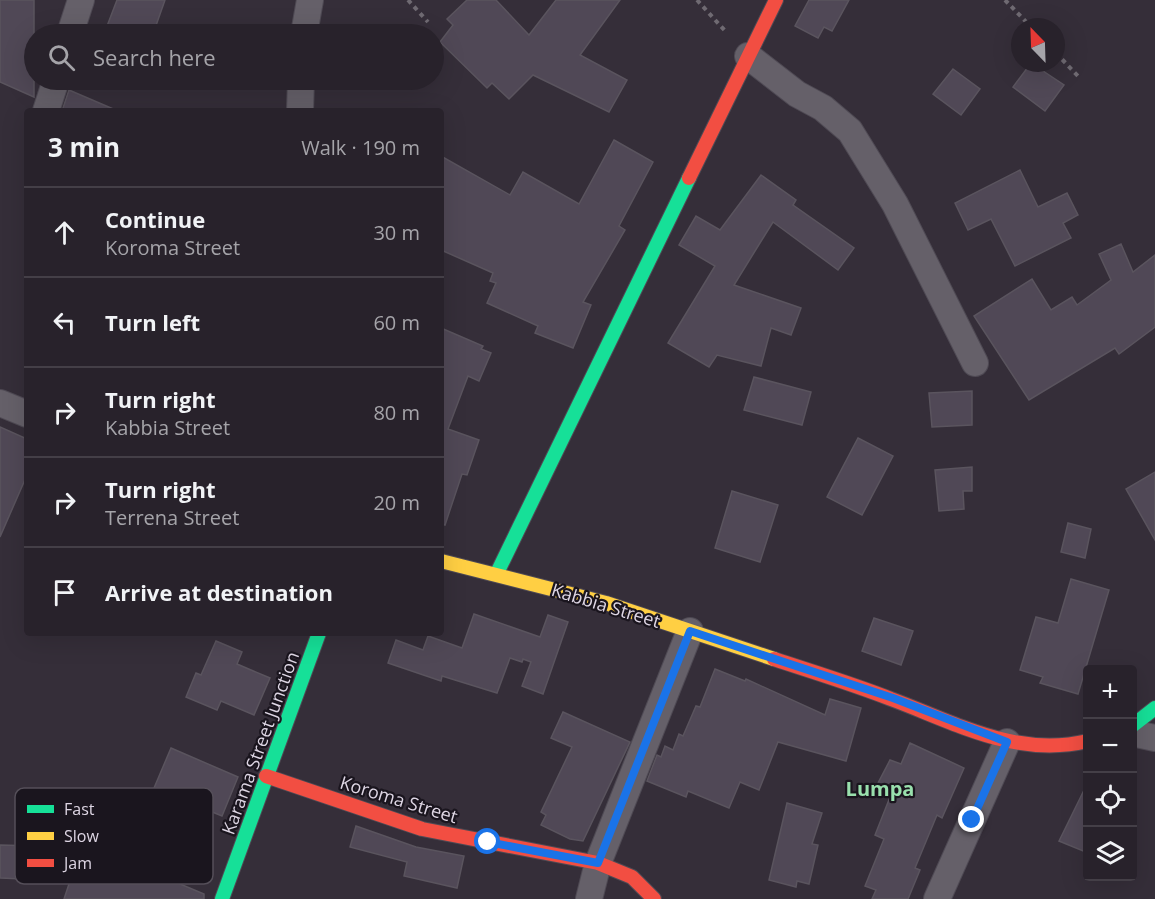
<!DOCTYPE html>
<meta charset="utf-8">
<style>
body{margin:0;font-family:"Open Sans",sans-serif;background:#342f37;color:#f1f3f6}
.controls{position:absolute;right:18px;bottom:18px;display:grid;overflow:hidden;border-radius:6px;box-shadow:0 6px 24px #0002}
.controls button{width:54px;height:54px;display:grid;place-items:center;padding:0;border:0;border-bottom:2px solid #443f47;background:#28222b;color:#f1f3f6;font:30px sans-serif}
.compass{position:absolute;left:1011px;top:18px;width:54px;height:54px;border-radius:50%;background:#28222b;box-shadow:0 6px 24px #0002;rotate:337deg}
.stop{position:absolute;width:18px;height:18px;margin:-14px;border:4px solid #1a73e8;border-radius:50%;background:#fff}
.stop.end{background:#1a73e8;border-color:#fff;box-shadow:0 2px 6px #0008}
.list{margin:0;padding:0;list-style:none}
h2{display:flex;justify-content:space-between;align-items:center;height:78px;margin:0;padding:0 24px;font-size:26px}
h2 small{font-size:20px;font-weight:400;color:#a5a4a9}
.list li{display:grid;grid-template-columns:39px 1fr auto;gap:18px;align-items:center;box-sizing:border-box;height:90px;padding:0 24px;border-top:2px solid #443f47}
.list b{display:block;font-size:22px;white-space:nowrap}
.list p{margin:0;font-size:20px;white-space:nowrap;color:#a5a4a9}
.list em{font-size:20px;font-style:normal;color:#a5a4a9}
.icon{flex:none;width:33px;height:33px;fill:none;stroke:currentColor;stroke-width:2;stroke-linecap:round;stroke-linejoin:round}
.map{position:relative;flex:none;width:1155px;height:899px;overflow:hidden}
.search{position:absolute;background:#28222b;box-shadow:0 6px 24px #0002;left:24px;top:24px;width:420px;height:66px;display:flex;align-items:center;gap:15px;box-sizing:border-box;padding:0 21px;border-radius:33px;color:#a5a4a9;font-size:22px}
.panel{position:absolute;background:#28222b;box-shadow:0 6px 24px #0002;left:24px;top:108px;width:420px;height:528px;border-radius:6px}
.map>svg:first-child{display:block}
.building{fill:#504856;stroke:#5a545e;stroke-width:1.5}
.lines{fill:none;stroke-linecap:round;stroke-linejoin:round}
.street-casing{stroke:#4f4a54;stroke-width:28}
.fast-casing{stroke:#4f4a54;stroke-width:16}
.slow-casing{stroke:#4f4a54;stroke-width:16}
.jam-casing{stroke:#4f4a54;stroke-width:16}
.path{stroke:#6f6a72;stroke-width:4;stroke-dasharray:4.5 4.5;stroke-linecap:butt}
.street{stroke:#656069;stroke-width:26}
.fast{stroke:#16e098;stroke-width:14}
.slow{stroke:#ffcf43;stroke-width:14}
.jam{stroke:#f24e42;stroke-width:14}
.route{stroke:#1a73e8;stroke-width:8}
.labels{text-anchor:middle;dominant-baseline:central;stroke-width:4.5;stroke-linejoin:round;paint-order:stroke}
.street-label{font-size:18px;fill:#ded6e4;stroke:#1a151e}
.neighbourhood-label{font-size:20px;font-weight:bold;fill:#99e0ad;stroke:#1a151e}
.key{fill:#1a151e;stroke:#554f59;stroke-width:1.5}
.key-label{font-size:16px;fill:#ded6e4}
</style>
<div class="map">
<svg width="1155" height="899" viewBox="0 0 1155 899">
<rect width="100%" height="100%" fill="#352e39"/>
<g class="building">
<path d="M0,0h34v97l-34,-15z"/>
<path d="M117,0h48l-12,34h-49z"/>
<path d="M467,0h29l33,35 27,-35h64l-40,55 47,25 -18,32 -76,-37 -24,24 -17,-16 -5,5 -47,-46 13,-17 -6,-6z"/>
<path d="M809,0h40l-17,31 -8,-4 -6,11 -23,-12z"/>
<path d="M1031,63l33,22 -19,26 -32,-24z"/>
<path d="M953,69l27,20 -19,26 -28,-21z"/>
<path d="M69,90l49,21h-56z"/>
<path d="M614,140l39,22 -34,64 6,4 -42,72 8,3 -18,43 -38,-15 3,-7 -51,-23 9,-20 -6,-2 3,-8 -52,-23v-94l69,39 13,-23 56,32z"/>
<path d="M1020,170l18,37 29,-14 11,22 -15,8 8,15 -56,28 -24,-47 -23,11 -13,-27z"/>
<path d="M761,175l35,25 -3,5 61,43 -16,22 -65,-48 -39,63 67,23 -10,27 -20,-7 -10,38 -44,-11 -8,12 -41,-24 47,-77 -36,-21 17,-29 24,14z"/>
<path d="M1121,244l12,28 22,-17v72l-36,27 -4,-6 -86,52 -55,-84 58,-37 19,31 21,-13 5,8 34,-25 -12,-26z"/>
<path d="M441,328l42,18 -2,3 10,4 -12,28 -11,-5 -20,53 31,11 -12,35 -5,-1 -17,51 -4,-1z"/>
<path d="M754,377l57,15 -9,33 -58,-15z"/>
<path d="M972,391v34l-40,2 -3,-34z"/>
<path d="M0,427l27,12v36l-27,62z"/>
<path d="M858,438l35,18 -31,59 -35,-18z"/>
<path d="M972,467v24h-9l1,18 -25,2 -4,-41z"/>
<path d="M1155,472v68l-29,-51z"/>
<path d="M732,491l46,14 -18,57 -45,-14z"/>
<path d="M1068,523l23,6 -6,29 -24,-6z"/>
<path d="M1071,579l38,11 -31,104 -38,-11 3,-6 -23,-7 16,-53 22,6z"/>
<path d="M474,614l66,23 8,-22 20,7 -25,72 -21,-8 9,-24 -8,-3 -1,3 -12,-4 -13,35 -55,-17 -1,5 -53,-18 8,-23 27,10 5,-14 34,12z"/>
<path d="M874,618l39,13 -12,34 -39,-14z"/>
<path d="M216,641l26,11 -5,12 33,14 -16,37 -33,-14 -4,9 -31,-13 10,-24 5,2z"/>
<path d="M715,669l30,12 1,-2 79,36 5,-16 31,9 -15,53 -68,-19 -19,48 -19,-8 -11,26 -41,-17 -2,6 -39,-16 10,-26 4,2 4,-11 8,4 6,-16 4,2 13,-30 4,1z"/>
<path d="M563,712l67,30 -47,99 -13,-2 -29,-14 5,-10 -5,-3 31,-65 -21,-9z"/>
<path d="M910,743l54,25 -22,50 -5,-3 -22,53 5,2 -12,29h-36l4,-9 -11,-4 19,-47 -9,-4 17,-43 -15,-7 13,-25 11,4z"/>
<path d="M171,748l67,29 -16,39 -68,-28z"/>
<path d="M1088,782v71l-29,-12z"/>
<path d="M787,803l35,10 -10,31 6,1 -9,39 -12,-3 -1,6 -27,-7z"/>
<path d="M356,826l60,21 48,9 -7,32 -53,-12 3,-14 -57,-15z"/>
<path d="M0,845l36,1 77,17 3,-6 88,37v5h-140l6,-18 -70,-3z"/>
</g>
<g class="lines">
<g class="street-casing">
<g id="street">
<path d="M70,34l11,-34"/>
<path d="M304,34l6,-34"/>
<path d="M748,56l49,38 26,14 27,23 45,73 80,159"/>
<path d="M46,111l10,-31"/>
<path d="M300,111l1,-31"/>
<path d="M0,403l27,11"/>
<path d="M1132,733l23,5"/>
<path d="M589,899l9,-36 92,-232"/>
<path d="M937,899l70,-157"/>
</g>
</g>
<g class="fast-casing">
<g id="fast">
<path d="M497,573l192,-395"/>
<path d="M1132,726l23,-18"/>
<path d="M222,899l97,-266"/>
</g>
</g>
<g class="slow-casing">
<path id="slow" d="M441,561l165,42 168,56"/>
</g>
<g class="jam-casing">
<g id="jam">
<path d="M689,178l87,-178"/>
<path d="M774,659c39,13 79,25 117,40 65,24 125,59 197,42"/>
<path d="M266,776l156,53 176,34 34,14 22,22"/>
</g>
</g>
<g class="path">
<path d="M408,0l20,22"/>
<path d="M697,0l30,33"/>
<path d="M1005,0l26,27"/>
<path d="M1056,53l22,23"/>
</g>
<use href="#street" class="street"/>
<use href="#fast" class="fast"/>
<use href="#slow" class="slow"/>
<use href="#jam" class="jam"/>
</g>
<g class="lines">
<path class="route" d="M488,842l110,21 92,-232 203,67 114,44 -35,78"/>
</g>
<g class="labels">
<g class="street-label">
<text transform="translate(606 605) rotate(17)">Kabbia Street</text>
<text transform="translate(260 743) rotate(-70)">Karama Street Junction</text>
<text transform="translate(399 799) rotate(17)">Koroma Street</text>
</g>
<g class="neighbourhood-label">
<text x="880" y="788">Lumpa</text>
</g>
</g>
<rect x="15" y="788" width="198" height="96" rx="9" class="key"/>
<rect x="27" y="805" width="27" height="8" fill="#16e098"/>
<rect x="27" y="832" width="27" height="8" fill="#ffcf43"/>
<rect x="27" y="859" width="27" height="8" fill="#f24e42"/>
<g class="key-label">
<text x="64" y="815">Fast</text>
<text x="64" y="842">Slow</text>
<text x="64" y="869">Jam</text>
</g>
</svg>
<div class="controls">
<button>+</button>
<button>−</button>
<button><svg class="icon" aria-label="locate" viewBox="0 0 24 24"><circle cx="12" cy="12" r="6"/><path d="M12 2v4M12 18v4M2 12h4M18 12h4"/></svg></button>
<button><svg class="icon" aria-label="layers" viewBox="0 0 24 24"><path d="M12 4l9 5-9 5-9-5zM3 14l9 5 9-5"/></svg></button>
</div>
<svg class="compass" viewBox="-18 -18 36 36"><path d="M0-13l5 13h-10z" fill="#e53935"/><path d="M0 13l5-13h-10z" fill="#a5a4a9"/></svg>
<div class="stop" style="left:488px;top:842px"></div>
<div class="stop end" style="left:972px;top:820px"></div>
<div class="search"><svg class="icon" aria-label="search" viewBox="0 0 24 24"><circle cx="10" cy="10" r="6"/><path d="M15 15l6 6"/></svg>Search here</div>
<section class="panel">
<h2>3 min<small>Walk · 190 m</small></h2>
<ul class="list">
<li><svg class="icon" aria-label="ahead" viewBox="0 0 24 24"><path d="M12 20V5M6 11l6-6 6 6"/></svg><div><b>Continue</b><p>Koroma Street</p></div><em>30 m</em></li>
<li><svg class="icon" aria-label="left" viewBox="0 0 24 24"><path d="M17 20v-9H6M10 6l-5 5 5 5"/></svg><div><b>Turn left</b></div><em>60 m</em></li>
<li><svg class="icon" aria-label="right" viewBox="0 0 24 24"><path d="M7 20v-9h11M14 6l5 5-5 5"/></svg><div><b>Turn right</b><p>Kabbia Street</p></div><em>80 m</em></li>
<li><svg class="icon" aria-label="right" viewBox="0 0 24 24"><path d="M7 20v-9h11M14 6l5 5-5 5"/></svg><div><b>Turn right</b><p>Terrena Street</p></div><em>20 m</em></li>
<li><svg class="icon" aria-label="arrive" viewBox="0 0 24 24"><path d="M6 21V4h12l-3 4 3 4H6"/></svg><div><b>Arrive at destination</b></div></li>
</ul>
</section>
</div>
